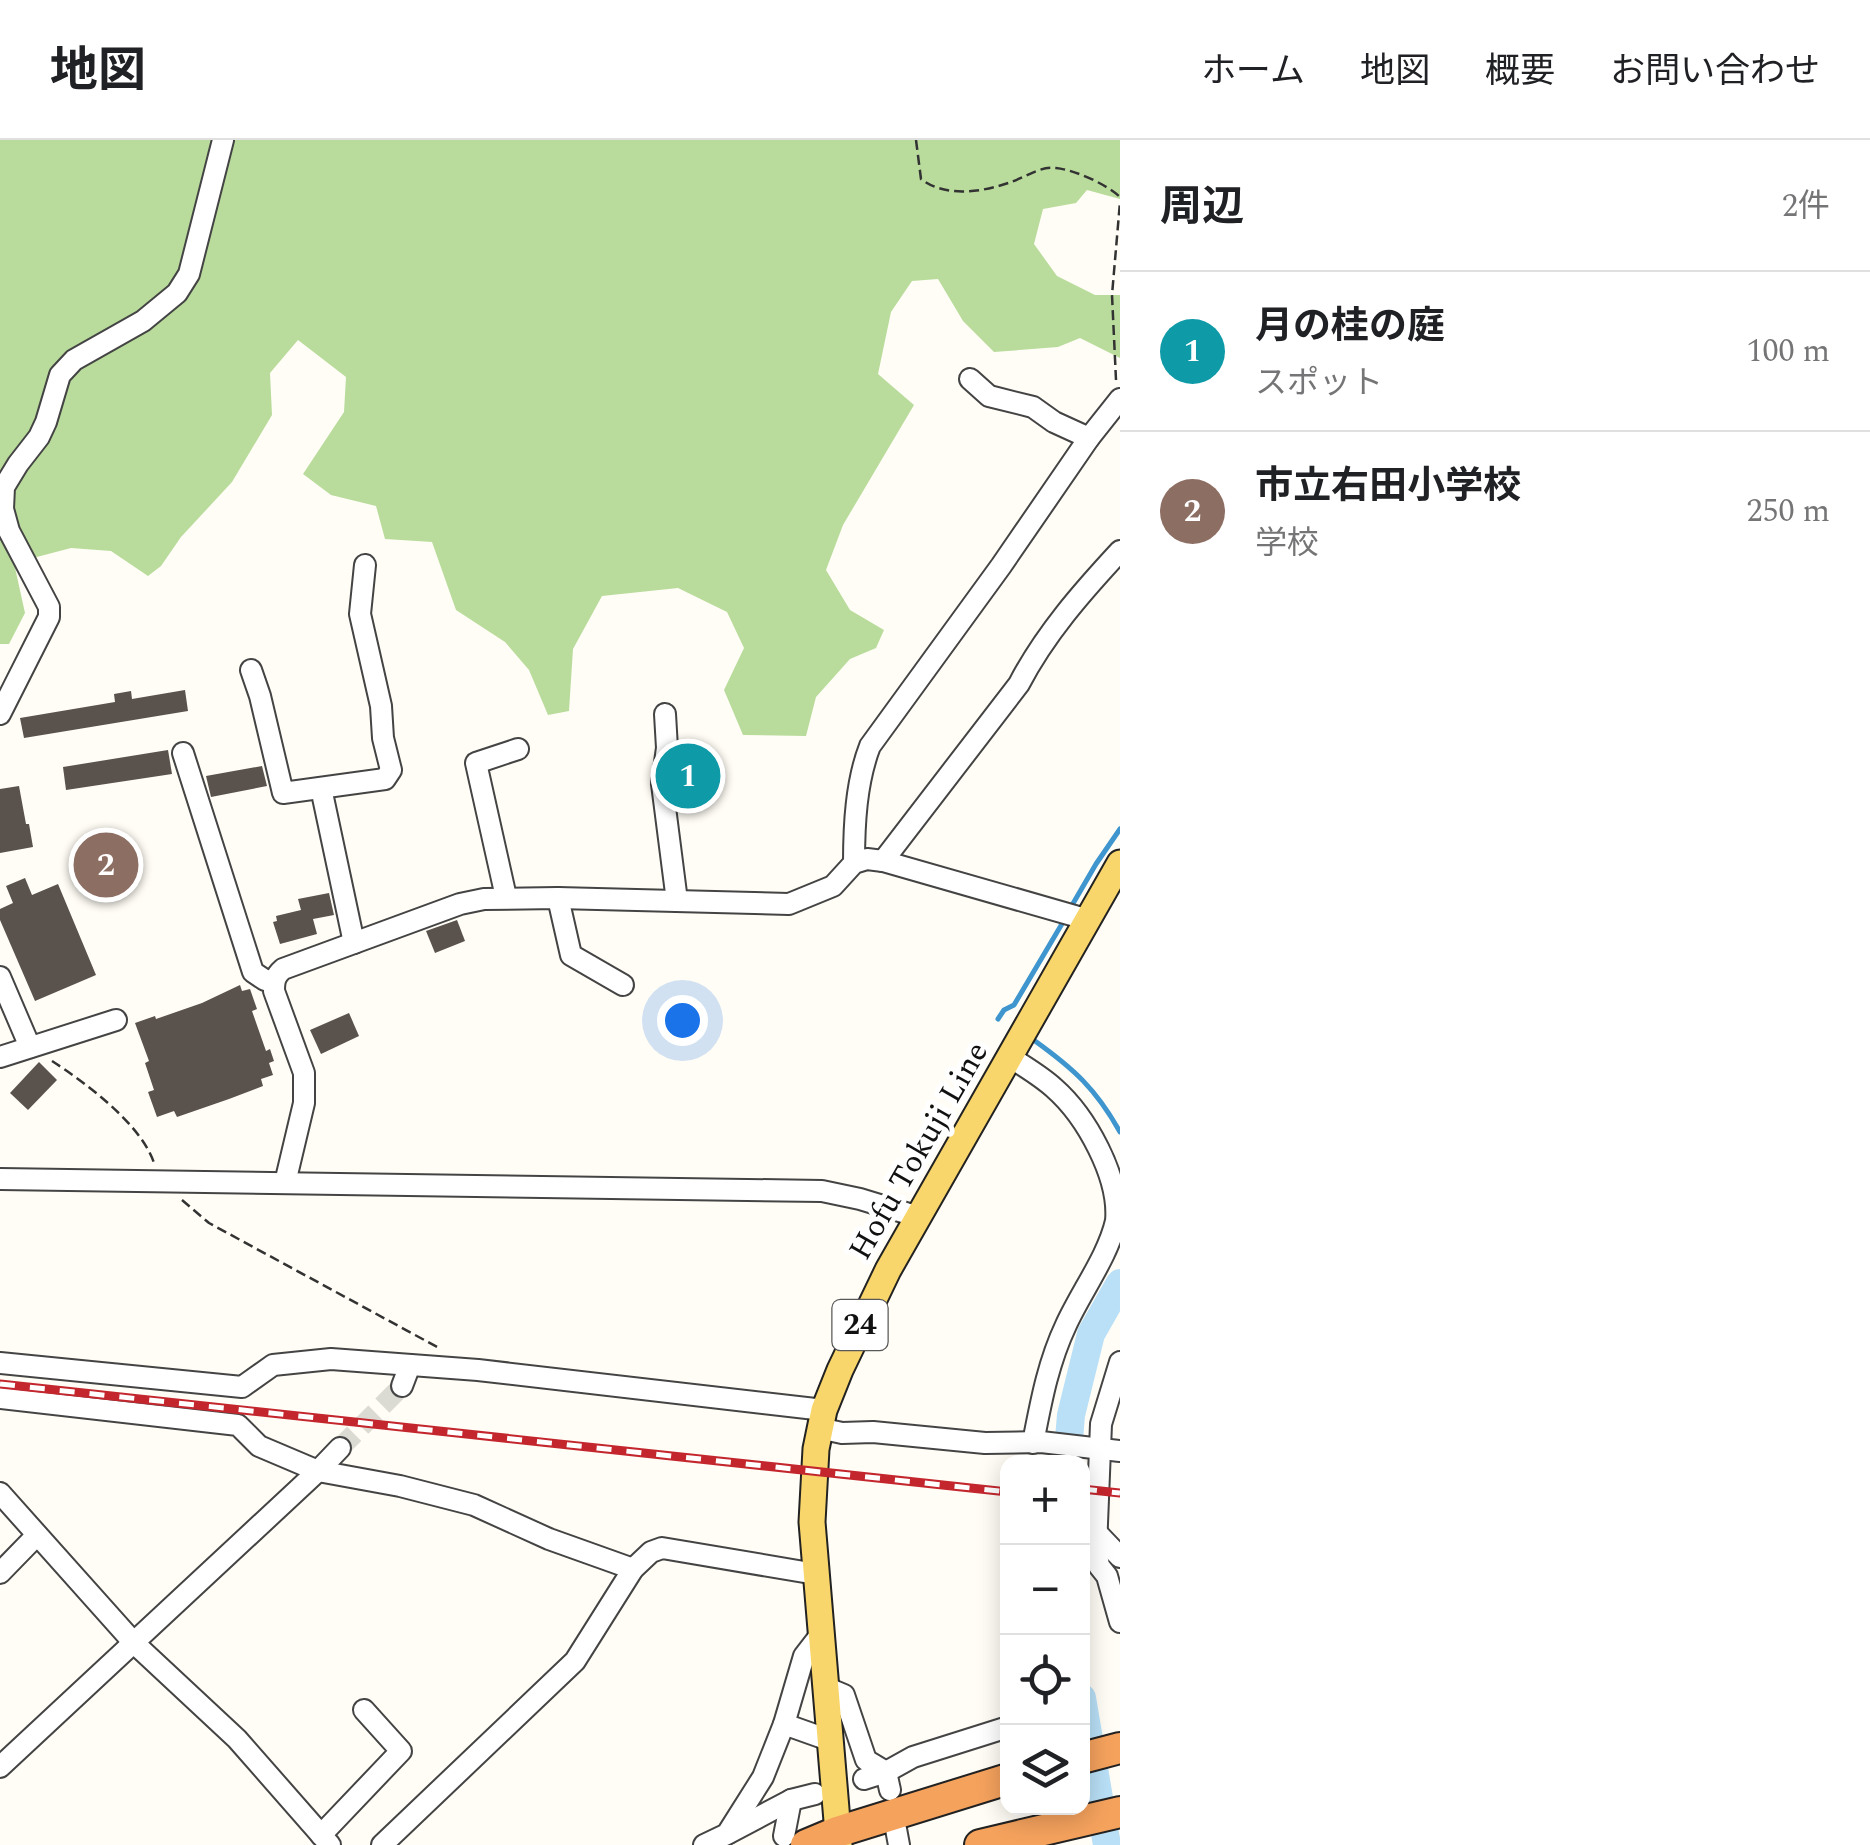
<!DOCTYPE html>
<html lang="ja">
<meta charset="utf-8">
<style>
body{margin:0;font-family:Spectral,"Noto Sans JP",serif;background:#f6f6f6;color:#202124}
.controls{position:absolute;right:30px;bottom:30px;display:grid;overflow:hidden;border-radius:20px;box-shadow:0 5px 25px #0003}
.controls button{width:90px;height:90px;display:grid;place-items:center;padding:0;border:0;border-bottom:2px solid #e0e0e0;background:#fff;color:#202124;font:50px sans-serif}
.you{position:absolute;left:682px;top:880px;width:35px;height:35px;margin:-25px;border:8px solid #fff;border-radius:50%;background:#1a73e8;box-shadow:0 0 0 15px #1a73e833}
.badge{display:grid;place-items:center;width:65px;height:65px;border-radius:50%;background:#c4262e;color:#fff;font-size:32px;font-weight:700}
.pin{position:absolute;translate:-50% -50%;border:5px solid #fff;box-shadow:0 2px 10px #0006}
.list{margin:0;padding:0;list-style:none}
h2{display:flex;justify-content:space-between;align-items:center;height:130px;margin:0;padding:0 40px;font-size:42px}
h2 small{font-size:32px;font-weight:400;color:#757577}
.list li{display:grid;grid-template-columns:65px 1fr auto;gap:30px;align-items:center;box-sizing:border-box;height:160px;padding:0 40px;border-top:2px solid #e0e0e0}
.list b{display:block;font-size:38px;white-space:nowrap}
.list p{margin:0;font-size:32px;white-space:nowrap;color:#757577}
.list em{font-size:32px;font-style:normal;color:#757577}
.icon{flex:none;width:55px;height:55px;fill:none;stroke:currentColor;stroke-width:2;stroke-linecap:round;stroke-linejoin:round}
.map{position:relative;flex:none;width:1120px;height:1705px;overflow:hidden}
header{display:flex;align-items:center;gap:60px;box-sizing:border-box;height:140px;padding:0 50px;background:#fff;border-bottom:2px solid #e0e0e0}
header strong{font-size:48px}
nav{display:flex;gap:55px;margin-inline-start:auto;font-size:35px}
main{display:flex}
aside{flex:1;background:#fff}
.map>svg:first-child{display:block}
.forest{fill:#b9dc9c}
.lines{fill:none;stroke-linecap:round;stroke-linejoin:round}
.stream{stroke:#3f96cf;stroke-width:5}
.river{stroke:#b9e0f7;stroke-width:28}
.building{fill:#5a524d}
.minor-tunnel{stroke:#dbdad3;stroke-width:20;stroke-dasharray:20 10;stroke-linecap:butt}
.minor-casing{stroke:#444;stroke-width:24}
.major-casing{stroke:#222;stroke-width:29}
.highway-casing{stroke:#222;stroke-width:34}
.path{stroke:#333;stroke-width:2.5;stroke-dasharray:10 5;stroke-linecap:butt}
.minor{stroke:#fff;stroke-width:20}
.major{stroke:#f9d66b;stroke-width:25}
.highway{stroke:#f5a25d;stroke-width:30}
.rail-casing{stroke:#c4262e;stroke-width:9}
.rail{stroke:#fff;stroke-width:5;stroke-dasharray:15;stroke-linecap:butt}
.labels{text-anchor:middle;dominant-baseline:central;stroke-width:10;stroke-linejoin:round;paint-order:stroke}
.shield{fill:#fff;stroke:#585858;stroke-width:2.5}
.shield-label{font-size:30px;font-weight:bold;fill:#111}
.street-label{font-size:32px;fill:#111;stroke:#fff}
</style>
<header>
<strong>地図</strong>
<nav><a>ホーム</a><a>地図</a><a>概要</a><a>お問い合わせ</a></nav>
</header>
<main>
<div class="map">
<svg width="1120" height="1705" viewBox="0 0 1120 1705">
<rect width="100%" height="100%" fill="#fffdf5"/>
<path class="forest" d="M0,0h1120v59l-33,-9 -11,13 -33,6 -9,35 23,32 38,19h25v63l-40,-20 -22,9 -64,5 -31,-31 -25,-42 -26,2 -21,31 -13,62 36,31 -71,120 -17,45 24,40 34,20 -8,18 -26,11 -34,38 -10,39 -63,-1 -19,-45 20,-42 -17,-36 -49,-24 -76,8 -29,53 -4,62 -21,4 -19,-45 -24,-28 -49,-32 -24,-68 -47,-3 -9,-33 -45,-11 -28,-21 41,-62 2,-35 -48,-37 -28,33 2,42 -40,67 -51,55 -20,29 -13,10 -37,-25 -40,-3 -57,15 11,50 -16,31h-9z"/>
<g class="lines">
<g class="stream">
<path d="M1071,767l25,-43 24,-35"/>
<path d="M998,879l6,-9 10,-5 52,-88"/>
<path d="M1035,901c39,28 61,48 85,91"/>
</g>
<g class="river">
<path d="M1067,1322l4,-47 20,-81 29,-51"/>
<path d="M1082,1558l25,147"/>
</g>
</g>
<g class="building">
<path d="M185,550l3,21 -164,27 -4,-20 95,-16 -1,-8 17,-3 1,8z"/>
<path d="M168,610l4,24 -106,16 -3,-23z"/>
<path d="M262,626l5,20 -56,11 -5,-21z"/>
<path d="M19,646l7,38h3l4,23 -33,6v-64z"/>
<path d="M25,738l7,17 26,-11 38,91 -61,26 -35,-81v-11l13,-6 -7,-17z"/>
<path d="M329,753l5,22 -21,4 4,15 -37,10 -7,-22 4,-1 -1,-5 25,-6 -3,-11z"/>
<path d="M457,780l8,21 -30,12 -9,-22z"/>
<path d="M240,845l2,6 8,-2 7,20 -5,2 14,40 4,-2 4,12 -5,2 4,12 -12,4 2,7 -34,13 -52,18 -3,-6 -17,6 -9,-25 6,-2 -9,-27 4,-2 -14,-38 20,-7 1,3 46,-16z"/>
<path d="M349,873l10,23 -38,18 -11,-24z"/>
<path d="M39,922l18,18 -29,30 -18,-17z"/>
</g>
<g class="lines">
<path class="minor-tunnel" d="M340,1308l62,-62"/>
<g class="minor-casing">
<g id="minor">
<path d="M970,239l19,17 44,11 21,15 35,16"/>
<path d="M251,530l9,26 23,97 102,-14 6,-9 -8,-32 -2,-32 -21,-92 5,-49"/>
<path d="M0,574l49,-97v-10l-40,-76 -6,-22 1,-22 14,-23 21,-27 7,-15 14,-47 14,-15 69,-39 34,-28 12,-19 34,-134"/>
<path d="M665,574l2,34 -5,36 15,117"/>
<path d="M183,613l70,219 12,8 9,1"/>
<path d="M321,648l33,155"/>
<path d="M883,721l136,-177c26,-50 63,-92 101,-133"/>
<path d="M854,723c0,-38 2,-81 16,-117l131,-180 88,-128 31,-39"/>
<path d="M506,757l-30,-134 42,-14"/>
<path d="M558,758l13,57 52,30"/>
<path d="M0,837l30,70"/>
<path d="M0,917l116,-37"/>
<path d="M1010,917c15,10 31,19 44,31 32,28 66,89 62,133 -8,35 -35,71 -50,104 -18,38 -25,77 -33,118"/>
<path d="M0,1039l822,12 38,8 59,18"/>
<path d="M285,1043l19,-80v-30l-30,-82c0,-10 1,-15 9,-22l177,-65 24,-5 74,-1 231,6 44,-18 21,-23 13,-4 16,2 206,59"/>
<path d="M1120,1222l-19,62 -5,124 3,18 8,10 13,46"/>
<path d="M0,1223l242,24 31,-22 58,-6 147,11 346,40"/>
<path d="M402,1246l8,-21"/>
<path d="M0,1258l238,27 21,21 59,25 82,15 74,19 75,34 84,30"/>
<path d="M819,1288l23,5 31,-1 112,11 56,-1 79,9"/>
<path d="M0,1353l134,150 103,96 93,106"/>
<path d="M1097,1393l23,24"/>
<path d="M0,1433l37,-38"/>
<path d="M825,1547l19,8 22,65 20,12 4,18"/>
<path d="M784,1584l45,16"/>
<path d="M0,1627l318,-296 22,-23"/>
<path d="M864,1639l22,-7 27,-15 95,-30"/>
<path d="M896,1689l3,16"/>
<path d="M729,1693l62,-33 24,-6"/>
<path d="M321,1695l80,-84 -37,-41"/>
<path d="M784,1696l7,-36"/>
<path d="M382,1705l193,-184 58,-92 18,-17 11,-4 154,26"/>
<path d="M704,1705l23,-11 36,-57 21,-53 20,-68 17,-22"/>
</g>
</g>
<g class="major-casing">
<path id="major" d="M839,1705l-27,-323 4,-73 8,-39 16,-40 48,-100 232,-407"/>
</g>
<g class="highway-casing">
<g id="highway">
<path d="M1082,1618l38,-10"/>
<path d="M806,1705l31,-13 171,-53"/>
<path d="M980,1705l140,-33"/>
</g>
</g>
<g class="path">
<path d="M916,0l5,39c24,19 63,13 90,3 15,-5 29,-16 45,-14 19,2 50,16 64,29"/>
<path d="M1116,240l-4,-85 8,-93"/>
<path d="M52,921c34,22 89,63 102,102"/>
<path d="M182,1060l27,23 230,125"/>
</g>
<use href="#minor" class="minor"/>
<use href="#major" class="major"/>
<use href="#highway" class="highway"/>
<g class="rail-casing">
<g id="rail">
<path d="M0,1244l1008,108"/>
<path d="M1082,1349l38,4"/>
</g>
</g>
<use href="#rail" class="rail"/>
</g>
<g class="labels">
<rect class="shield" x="832.5" y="1160" width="55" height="50" rx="8"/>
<g class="shield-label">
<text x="860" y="1185">24</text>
</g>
<g class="street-label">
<text transform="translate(919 1011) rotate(-60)">Hofu Tokuji Line</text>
</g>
</g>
</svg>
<div class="controls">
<button>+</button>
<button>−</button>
<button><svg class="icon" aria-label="locate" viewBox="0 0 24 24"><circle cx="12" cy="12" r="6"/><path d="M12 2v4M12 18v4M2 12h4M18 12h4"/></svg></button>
<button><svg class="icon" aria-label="layers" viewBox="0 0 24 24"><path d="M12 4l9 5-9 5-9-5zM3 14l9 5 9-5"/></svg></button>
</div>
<div class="you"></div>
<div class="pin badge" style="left:688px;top:636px;background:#0f9aa8">1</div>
<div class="pin badge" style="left:106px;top:725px;background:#8d6e63">2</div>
</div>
<aside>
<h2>周辺<small>2件</small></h2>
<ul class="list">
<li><span class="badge" style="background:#0f9aa8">1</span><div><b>月の桂の庭</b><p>スポット</p></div><em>100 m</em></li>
<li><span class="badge" style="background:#8d6e63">2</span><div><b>市立右田小学校</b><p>学校</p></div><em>250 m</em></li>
</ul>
</aside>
</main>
